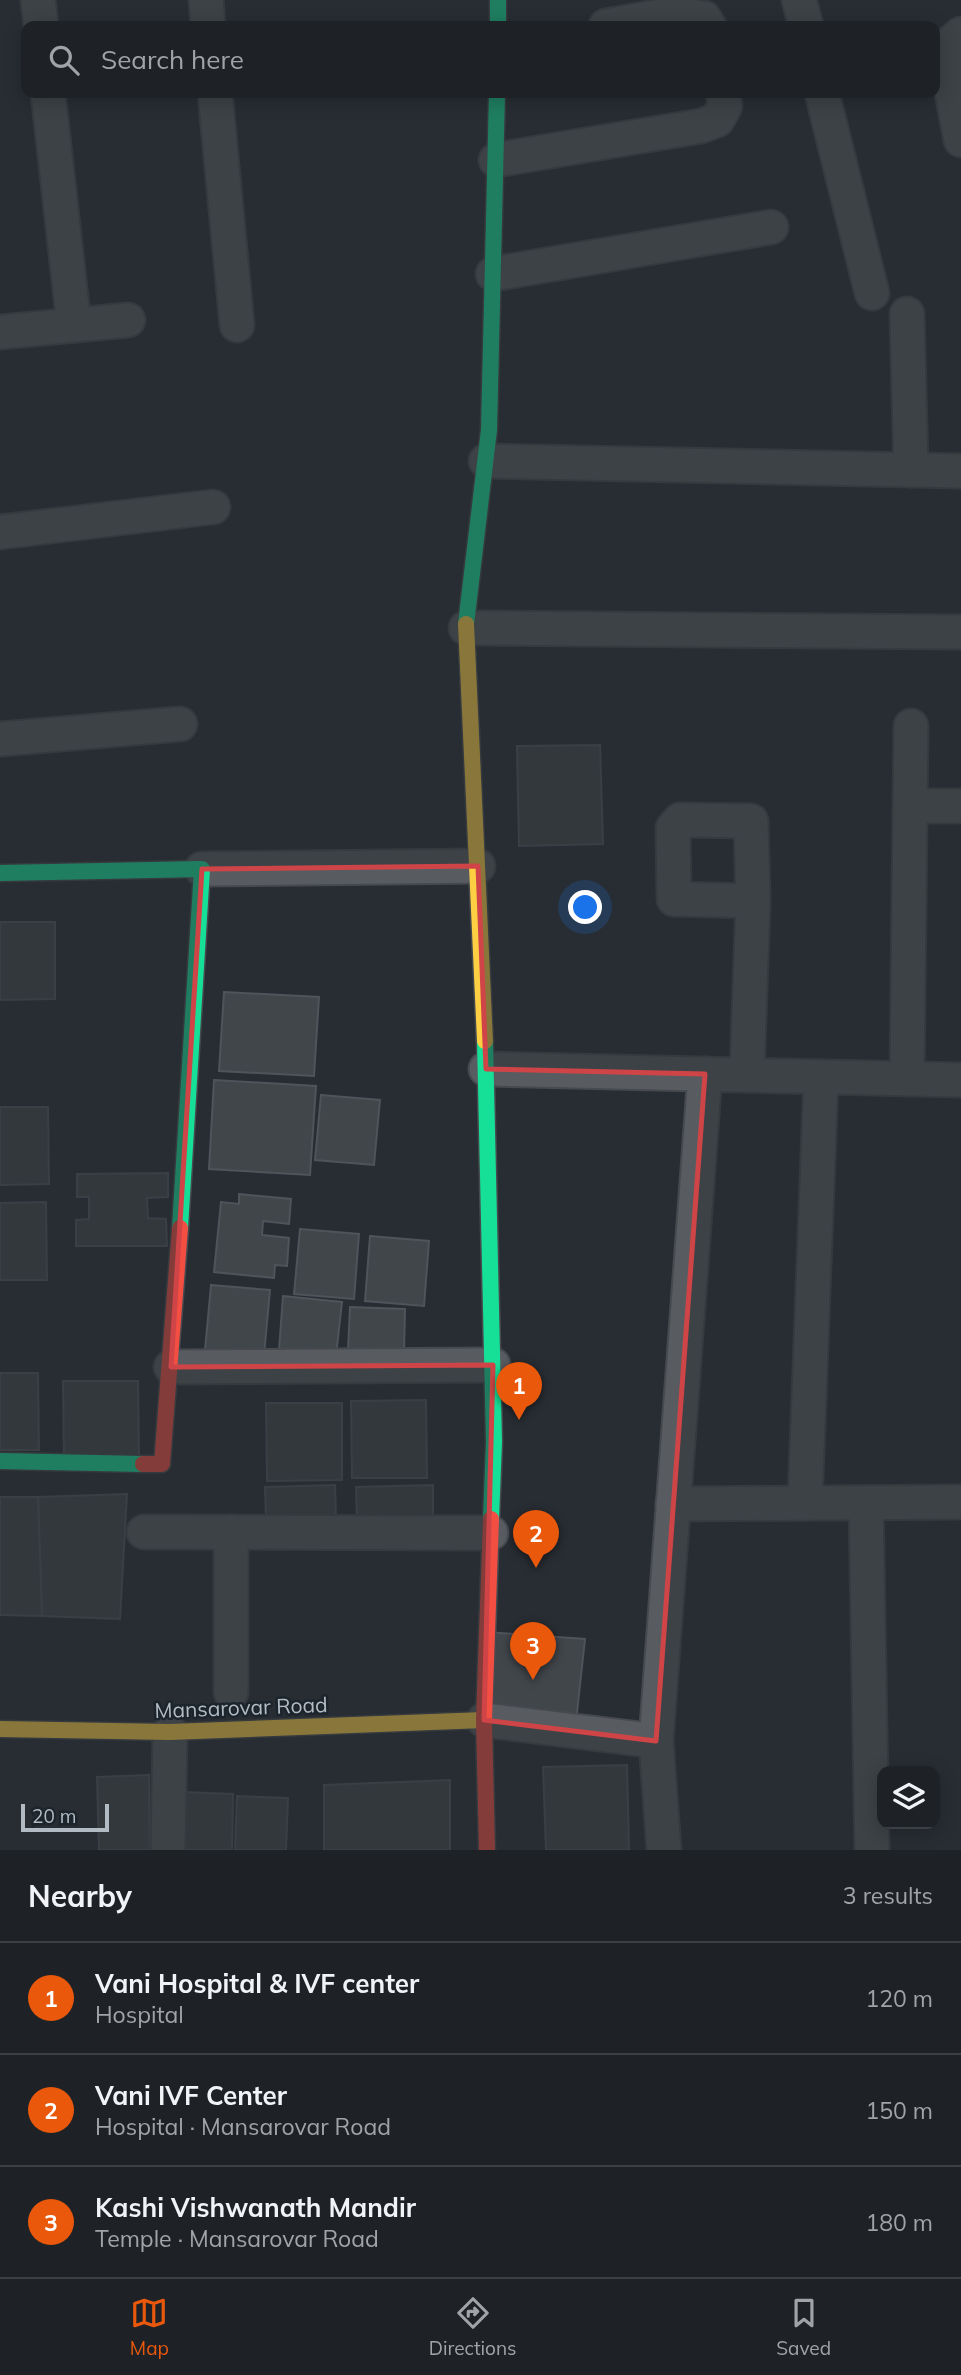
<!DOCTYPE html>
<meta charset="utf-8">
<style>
body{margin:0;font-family:Mulish,sans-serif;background:#2b2f32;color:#f1f3f6}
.controls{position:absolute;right:21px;bottom:21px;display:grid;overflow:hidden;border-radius:14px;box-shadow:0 4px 18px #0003}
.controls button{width:63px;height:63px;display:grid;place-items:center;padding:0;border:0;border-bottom:2px solid #3c3f43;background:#1e2226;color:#f1f3f6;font:35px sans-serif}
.scale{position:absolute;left:21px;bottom:18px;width:88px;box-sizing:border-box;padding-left:7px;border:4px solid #b2bac4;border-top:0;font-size:19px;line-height:24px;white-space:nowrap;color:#b2bac4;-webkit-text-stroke:5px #1c242c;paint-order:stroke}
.you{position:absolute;left:586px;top:908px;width:24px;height:24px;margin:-18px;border:5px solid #fff;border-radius:50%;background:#1a73e8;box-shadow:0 0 0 10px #1a73e833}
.badge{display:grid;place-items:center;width:46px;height:46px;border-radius:50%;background:#ea580c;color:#fff;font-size:23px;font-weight:700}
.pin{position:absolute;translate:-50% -58px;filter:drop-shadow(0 2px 4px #0008)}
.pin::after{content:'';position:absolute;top:37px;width:24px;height:21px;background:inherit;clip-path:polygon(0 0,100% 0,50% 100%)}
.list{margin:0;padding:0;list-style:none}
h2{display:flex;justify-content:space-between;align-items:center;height:91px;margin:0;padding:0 28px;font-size:30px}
h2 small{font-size:23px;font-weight:400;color:#a1a4a7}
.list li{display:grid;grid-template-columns:46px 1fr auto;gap:21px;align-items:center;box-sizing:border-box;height:112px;padding:0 28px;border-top:2px solid #3c3f43}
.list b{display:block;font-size:26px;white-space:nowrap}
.list p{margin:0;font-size:23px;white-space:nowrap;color:#a1a4a7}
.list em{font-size:23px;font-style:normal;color:#a1a4a7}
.icon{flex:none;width:38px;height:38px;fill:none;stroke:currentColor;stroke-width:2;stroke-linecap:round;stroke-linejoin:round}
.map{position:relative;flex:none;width:961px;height:1850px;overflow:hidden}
.search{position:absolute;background:#1e2226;box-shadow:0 4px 18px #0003;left:21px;right:21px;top:21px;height:77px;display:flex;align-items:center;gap:18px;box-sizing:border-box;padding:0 24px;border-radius:14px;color:#a1a4a7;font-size:26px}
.sheet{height:427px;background:#1e2226}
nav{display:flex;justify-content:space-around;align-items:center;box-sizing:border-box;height:98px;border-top:2px solid #3c3f43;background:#1e2226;font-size:19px;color:#a1a4a7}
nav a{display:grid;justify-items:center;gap:4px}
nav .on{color:#ea580c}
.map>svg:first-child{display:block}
.building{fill:#41464b;stroke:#4f545b;stroke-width:2}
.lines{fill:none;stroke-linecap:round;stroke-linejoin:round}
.street-casing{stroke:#46494e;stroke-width:37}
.fast-casing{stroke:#46494e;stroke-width:19}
.slow-casing{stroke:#46494e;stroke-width:19}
.jam-casing{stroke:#46494e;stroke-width:19}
.street{stroke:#585c61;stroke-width:33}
.fast{stroke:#16e098;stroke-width:16}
.slow{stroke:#ffcf43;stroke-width:16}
.jam{stroke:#f24e42;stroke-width:16}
.marked{fill:none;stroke:#cf4547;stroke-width:5;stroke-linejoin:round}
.labels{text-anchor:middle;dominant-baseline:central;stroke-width:5;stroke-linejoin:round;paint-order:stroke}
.street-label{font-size:21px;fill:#b2bac4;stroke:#1c242c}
</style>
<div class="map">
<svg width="961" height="1850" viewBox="0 0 961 1850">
<rect width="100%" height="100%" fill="#282d33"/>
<g class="building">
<path d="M600,745l3,99 -84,2 -2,-100z"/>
<path d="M0,922h55v77l-55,1z"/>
<path d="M224,992l95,5 -5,79 -95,-5z"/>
<path d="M214,1080l102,6 -6,89 -101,-6z"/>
<path d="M321,1095l59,5 -6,65 -59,-5z"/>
<path d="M0,1107h48l1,77 -49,1z"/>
<path d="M168,1173v24l-21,1 1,20 18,1 1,27h-91v-26l13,-1v-22h-12v-23z"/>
<path d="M239,1194l52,5 -2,25 -26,-3 -1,14 27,3 -2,28 -12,-1 -1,13 -60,-6 7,-70 18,2z"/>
<path d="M46,1202l1,78h-47v-77z"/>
<path d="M300,1229l59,5 -5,65 -60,-5z"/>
<path d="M370,1236l59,5 -5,65 -59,-5z"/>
<path d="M211,1285l59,5 -6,65 -59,-5z"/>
<path d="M283,1296l59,6 -6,54 -57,-6z"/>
<path d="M350,1307l55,2 -1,44 -56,-3z"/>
<path d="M0,1373h38l1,77h-39z"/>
<path d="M63,1381h75l1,77 -75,1z"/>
<path d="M426,1400l1,78h-75l-1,-77z"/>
<path d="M266,1403h76v77l-75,1z"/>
<path d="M335,1485l1,32 -70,2 -1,-32z"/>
<path d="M433,1485v35l-76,1 -1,-34z"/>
<path d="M127,1494l-7,125 -78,-3 -4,-119z"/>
<path d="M0,1497h38l4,119 -42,-1z"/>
<path d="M487,1632l98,7 -10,92 -91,-11z"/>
<path d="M627,1765l2,85h-83l-3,-83z"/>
<path d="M149,1775l1,75h-51l-2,-73z"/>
<path d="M450,1780v70h-126v-65z"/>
<path d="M182,1792l51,2 -1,56h-52z"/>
<path d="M237,1796l51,2 -2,52h-51z"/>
</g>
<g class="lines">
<g class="street-casing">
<g id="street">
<path d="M38,0l3,26"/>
<path d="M206,0l2,26"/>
<path d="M799,0l7,26"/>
<path d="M606,26l67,-12 31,4 5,8"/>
<path d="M961,34l-13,11 -3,11 16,84"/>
<path d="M48,93l26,232"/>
<path d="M215,93l22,232"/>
<path d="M822,93l50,200"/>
<path d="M496,160l205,-34 16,-6 8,-14 -2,-13"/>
<path d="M493,274l278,-47"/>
<path d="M907,314l4,156"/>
<path d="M0,332l128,-12"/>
<path d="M486,461l475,10"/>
<path d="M0,532l213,-25"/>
<path d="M466,628l495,4"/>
<path d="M0,739l180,-15"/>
<path d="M912,806h49"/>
<path d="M202,869l276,-3"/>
<path d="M486,1069l475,11"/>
<path d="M747,1075l6,-174 -79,-2 -1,-71 7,-8 71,1 2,80"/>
<path d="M907,1079l4,-353"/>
<path d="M171,1367l322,-2"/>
<path d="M805,1503l16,-426"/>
<path d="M866,1503l6,347"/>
<path d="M673,1504l288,-2"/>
<path d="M144,1532l347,1"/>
<path d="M231,1532v160"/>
<path d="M484,1720l172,21 49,-667"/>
<path d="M656,1741l8,109"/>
<path d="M168,1850l2,-118"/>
</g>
</g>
<g class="fast-casing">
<g id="fast">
<path d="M498,0v26"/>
<path d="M466,624l23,-194 8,-337"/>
<path d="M0,873l202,-4 -22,359"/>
<path d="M485,1041l9,401 -3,77"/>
<path d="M0,1461l143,3"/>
</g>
</g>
<g class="slow-casing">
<g id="slow">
<path d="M466,624l19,417"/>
<path d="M0,1729l170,3 314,-12"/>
</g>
</g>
<g class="jam-casing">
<g id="jam">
<path d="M143,1464h19l18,-236"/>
<path d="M487,1850l-3,-130 7,-201"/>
</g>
</g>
<use href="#street" class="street"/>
<use href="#fast" class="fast"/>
<use href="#slow" class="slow"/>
<use href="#jam" class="jam"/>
</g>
<path d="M0 0H961V1850H0ZM478,866l8,203 219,5 -49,667 -172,-21 9,-355 -322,2 31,-498z" fill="#282d33" fill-opacity=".55" fill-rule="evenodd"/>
<path class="marked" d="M478,866l8,203 219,5 -49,667 -172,-21 9,-355 -322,2 31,-498z"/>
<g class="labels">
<g class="street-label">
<text transform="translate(241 1707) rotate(-2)">Mansarovar Road</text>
</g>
</g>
</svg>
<div class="controls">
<button><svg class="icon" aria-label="layers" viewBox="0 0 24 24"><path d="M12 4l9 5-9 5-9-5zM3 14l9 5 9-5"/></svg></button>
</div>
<div class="scale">20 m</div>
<div class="you"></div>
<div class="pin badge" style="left:519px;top:1420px">1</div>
<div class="pin badge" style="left:536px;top:1568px">2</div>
<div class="pin badge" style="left:533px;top:1680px">3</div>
<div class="search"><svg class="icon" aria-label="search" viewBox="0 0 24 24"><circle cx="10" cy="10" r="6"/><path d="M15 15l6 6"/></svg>Search here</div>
</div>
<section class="sheet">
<h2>Nearby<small>3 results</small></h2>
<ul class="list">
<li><span class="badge">1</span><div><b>Vani Hospital &amp; IVF center</b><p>Hospital</p></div><em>120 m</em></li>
<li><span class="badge">2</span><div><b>Vani IVF Center</b><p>Hospital · Mansarovar Road</p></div><em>150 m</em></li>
<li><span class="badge">3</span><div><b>Kashi Vishwanath Mandir</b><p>Temple · Mansarovar Road</p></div><em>180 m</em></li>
</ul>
</section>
<nav>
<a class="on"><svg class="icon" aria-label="map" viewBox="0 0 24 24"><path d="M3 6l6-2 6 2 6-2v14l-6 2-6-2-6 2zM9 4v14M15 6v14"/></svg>Map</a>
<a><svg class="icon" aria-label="directions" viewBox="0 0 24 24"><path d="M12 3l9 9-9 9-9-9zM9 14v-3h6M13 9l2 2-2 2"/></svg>Directions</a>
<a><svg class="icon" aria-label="saved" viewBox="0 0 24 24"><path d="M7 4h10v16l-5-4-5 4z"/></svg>Saved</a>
</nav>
